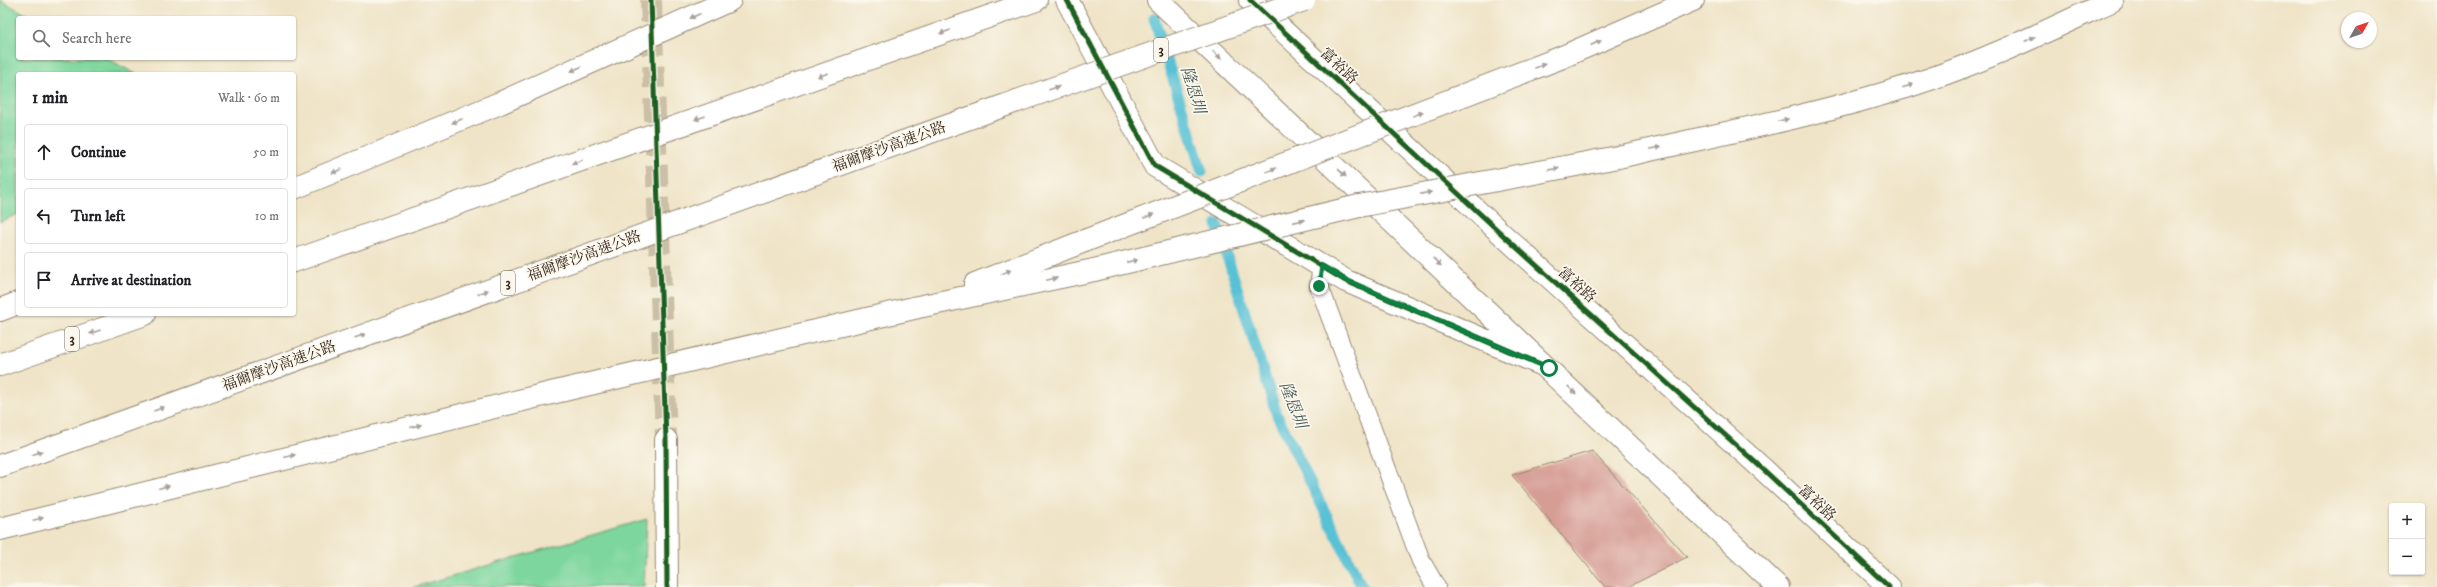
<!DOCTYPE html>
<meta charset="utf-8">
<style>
body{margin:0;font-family:"IM FELL DW Pica","Noto Serif TC",serif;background:#f6f6f6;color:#202124}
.controls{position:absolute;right:12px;bottom:12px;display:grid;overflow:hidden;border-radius:4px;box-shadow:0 1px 3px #0004}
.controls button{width:36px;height:36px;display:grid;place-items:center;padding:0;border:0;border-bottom:1px solid #e0e0e0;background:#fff;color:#202124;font:20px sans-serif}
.compass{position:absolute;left:2341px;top:12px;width:36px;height:36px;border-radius:50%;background:#fff;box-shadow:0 1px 3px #0004;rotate:50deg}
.stop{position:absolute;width:12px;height:12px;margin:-9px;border:3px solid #0b8043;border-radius:50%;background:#fff}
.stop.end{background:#0b8043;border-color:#fff;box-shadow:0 1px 4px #0008}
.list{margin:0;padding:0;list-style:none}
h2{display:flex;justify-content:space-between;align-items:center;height:52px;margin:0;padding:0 16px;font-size:17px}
h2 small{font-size:13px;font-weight:400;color:#757577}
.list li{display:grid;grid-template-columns:26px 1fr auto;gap:12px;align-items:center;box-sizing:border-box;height:56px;margin:0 8px 8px;padding:0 8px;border:1px solid #e0e0e0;border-radius:4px}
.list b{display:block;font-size:15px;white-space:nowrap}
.list em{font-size:13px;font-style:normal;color:#757577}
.icon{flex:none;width:22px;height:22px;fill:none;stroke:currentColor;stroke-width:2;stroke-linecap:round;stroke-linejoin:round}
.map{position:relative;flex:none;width:2437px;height:587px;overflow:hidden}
.search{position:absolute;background:#fff;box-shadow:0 1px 3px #0004;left:16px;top:16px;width:280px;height:44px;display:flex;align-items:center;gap:10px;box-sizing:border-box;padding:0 14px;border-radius:4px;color:#757577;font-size:15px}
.panel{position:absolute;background:#fff;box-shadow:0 1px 3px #0004;left:16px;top:72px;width:280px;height:244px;border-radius:4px}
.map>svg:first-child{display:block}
.green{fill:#7bd69d;stroke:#5b805e}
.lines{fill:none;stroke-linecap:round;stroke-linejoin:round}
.stream{stroke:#59c1d5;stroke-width:11}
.building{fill:#d69d95}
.tertiary-tunnel{stroke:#cbbfa5;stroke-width:22;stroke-dasharray:22 11;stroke-linecap:butt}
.service-casing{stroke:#958772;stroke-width:20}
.minor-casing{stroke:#958772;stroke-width:24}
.tertiary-casing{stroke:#958772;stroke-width:24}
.motorway-casing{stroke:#958772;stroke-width:24}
.service{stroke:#fff;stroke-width:18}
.minor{stroke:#fff;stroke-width:22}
.tertiary{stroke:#fff;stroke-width:22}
.motorway{stroke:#fff;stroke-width:22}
.motorway-bridge-casing{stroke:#958772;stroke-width:24;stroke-linecap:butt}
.motorway-bridge{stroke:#fff;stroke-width:22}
.cycleway-casing{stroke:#fbf7ec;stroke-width:8}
.cycleway{stroke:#1b5e20;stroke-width:5}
.oneway{fill:#a79f9a}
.route{stroke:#0b8043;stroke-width:5}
.labels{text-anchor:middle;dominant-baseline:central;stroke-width:3.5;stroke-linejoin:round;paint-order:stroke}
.shield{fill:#fbf7ec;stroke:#75685c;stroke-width:1}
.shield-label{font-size:14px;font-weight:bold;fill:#3b2a1e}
.street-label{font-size:15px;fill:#3b2a1e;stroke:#fbf7ec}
.water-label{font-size:16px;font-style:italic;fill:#445755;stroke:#fbf7ec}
</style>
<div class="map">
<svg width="2437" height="587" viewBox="0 0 2437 587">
<rect width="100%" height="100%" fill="#fbf7ec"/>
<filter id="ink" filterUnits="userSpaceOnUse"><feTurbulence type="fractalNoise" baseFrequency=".025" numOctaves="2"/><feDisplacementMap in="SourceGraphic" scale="8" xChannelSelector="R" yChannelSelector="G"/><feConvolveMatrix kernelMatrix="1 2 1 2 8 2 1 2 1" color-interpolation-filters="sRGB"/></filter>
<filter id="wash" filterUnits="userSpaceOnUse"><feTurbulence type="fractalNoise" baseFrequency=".012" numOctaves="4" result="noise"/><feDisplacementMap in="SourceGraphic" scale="16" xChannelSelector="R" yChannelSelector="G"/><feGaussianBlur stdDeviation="0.9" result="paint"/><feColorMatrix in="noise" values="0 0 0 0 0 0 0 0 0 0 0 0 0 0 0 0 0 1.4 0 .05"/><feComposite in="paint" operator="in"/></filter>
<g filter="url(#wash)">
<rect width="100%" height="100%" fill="#efe4c7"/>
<g class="green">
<path d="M0,0l33,18h-15v40h88l30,16h-118v140l-18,8z"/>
<path d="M647,519l-3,68h-230z"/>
</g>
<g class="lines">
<g class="stream">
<path d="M1154,18l48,154"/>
<path d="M1217,224l60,191 85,172"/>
</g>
</g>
<g id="blocks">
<path class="building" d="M1592,451l95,106 -59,30h-23l-93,-112z"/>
</g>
</g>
<g filter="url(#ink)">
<use href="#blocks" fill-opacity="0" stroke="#958772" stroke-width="1"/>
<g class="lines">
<path class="tertiary-tunnel" d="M651,0l15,440"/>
<g class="service-casing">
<path id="service" d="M1322,266l-3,20 102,275 15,26"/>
</g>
<g class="minor-casing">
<path id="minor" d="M1067,0l88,166 191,115 197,84"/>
</g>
<g class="tertiary-casing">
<g id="tertiary">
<path d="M1158,0l620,587"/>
<path d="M1250,0l255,237 260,234 124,116"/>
<path d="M666,440l1,147"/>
</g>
</g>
<g class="motorway-casing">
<g id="motorway">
<path d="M1560,58l133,-58"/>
<path d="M1618,157c97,-22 196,-41 291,-71 70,-22 138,-55 204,-86"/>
<path d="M294,188l206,-85 230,-103"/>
<path d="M294,261l742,-261"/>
<path d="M975,284l112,-44"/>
<path d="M0,310l18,-7"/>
<path d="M0,365l145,-51"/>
<path d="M0,466l1017,-365"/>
<path d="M0,529l547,-135 371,-87 176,-37"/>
</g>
</g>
<use href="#service" class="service"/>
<use href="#minor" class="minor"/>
<use href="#tertiary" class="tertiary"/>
<use href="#motorway" class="motorway"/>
<g class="motorway-bridge-casing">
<g id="motorway-bridge">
<path d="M1017,101l287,-101"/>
<path d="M1087,240l473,-182"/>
<path d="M1094,270l265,-64 259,-49"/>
</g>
</g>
<use href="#motorway-bridge" class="motorway-bridge"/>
<g class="cycleway-casing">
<g id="cycleway">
<path d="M651,0l15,440 1,147"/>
<path d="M1067,0l88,166 191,115 203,87"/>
<path d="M1250,0l255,237 260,234 124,116"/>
</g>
</g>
<use href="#cycleway" class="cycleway"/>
</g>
<defs><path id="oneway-solid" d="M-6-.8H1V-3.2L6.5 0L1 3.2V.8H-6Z"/></defs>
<g class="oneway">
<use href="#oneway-solid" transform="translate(695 16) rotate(156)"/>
<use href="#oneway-solid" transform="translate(945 32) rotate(161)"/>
<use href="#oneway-solid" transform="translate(2030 39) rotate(-25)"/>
<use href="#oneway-solid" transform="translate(1596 43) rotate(-24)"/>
<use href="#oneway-solid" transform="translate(1217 55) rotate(43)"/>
<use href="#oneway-solid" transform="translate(1540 66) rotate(-21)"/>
<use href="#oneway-solid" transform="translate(576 69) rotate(156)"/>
<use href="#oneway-solid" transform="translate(823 75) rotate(161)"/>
<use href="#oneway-solid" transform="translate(1908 86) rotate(-18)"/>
<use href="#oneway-solid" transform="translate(1054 88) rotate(-19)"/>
<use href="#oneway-solid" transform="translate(1418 114) rotate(-21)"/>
<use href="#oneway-solid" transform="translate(700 118) rotate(161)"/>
<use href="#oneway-solid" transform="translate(1783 120) rotate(-12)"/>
<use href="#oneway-solid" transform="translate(457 121) rotate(157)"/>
<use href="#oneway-solid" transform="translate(1656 148) rotate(-12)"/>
<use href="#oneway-solid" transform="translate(577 162) rotate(161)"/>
<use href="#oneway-solid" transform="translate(1554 169) rotate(-11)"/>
<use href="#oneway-solid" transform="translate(1271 170) rotate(-21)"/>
<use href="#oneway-solid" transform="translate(337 171) rotate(157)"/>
<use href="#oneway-solid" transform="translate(1342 173) rotate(43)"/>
<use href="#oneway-solid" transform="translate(1426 193) rotate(-11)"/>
<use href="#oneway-solid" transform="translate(1149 216) rotate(-21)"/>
<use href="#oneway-solid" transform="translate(1299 221) rotate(-13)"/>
<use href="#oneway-solid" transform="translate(1132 261) rotate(-13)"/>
<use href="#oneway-solid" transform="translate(1437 262) rotate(43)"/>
<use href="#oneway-solid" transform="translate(1006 272) rotate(-22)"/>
<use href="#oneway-solid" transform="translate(1052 279) rotate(-12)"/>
<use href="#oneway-solid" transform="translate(483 292) rotate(-20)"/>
<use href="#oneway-solid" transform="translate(95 332) rotate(161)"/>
<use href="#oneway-solid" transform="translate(360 336) rotate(-20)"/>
<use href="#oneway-solid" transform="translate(1572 390) rotate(44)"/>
<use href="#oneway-solid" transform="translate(159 409) rotate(-20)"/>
<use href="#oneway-solid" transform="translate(416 426) rotate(-14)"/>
<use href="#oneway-solid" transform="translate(37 453) rotate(-20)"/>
<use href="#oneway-solid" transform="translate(290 456) rotate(-14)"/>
<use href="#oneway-solid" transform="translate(164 487) rotate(-14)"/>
<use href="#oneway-solid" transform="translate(38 519) rotate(-14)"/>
</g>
</g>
<g class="lines" filter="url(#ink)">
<path class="route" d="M1319,286l3,-20 24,14 203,88"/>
</g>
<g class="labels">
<g class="shield">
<rect x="1154" y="38" width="14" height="24" rx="3"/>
<rect x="501" y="271" width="14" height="24" rx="3"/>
<rect x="65" y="327" width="14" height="24" rx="3"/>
</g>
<g class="shield-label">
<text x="1161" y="50">3</text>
<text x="508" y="283">3</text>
<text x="72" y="339">3</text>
</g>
<g class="street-label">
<text transform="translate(1339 66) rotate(43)">富裕路</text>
<text transform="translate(889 147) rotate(-20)">福爾摩沙高速公路</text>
<text transform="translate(584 256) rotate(-20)">福爾摩沙高速公路</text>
<text transform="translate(1577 285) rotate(42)">富裕路</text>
<text transform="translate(279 366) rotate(-20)">福爾摩沙高速公路</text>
<text transform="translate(1817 503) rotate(43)">富裕路</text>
</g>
<g class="water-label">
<text transform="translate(1193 90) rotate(73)">隆恩圳</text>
<text transform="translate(1293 405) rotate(69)">隆恩圳</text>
</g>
</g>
</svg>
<div class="controls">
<button>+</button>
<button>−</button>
</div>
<svg class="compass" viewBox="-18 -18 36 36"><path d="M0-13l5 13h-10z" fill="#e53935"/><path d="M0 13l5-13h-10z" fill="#757577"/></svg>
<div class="stop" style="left:1549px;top:368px"></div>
<div class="stop end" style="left:1319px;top:286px"></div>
<div class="search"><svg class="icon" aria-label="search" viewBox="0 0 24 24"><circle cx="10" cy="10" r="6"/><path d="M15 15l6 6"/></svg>Search here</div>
<section class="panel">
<h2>1 min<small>Walk · 60 m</small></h2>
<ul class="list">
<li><svg class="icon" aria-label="ahead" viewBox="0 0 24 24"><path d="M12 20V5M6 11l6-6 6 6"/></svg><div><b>Continue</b></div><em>50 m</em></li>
<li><svg class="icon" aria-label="left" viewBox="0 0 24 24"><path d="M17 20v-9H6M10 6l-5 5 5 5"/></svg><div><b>Turn left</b></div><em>10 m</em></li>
<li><svg class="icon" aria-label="arrive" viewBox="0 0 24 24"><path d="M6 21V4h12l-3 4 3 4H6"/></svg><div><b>Arrive at destination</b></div></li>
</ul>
</section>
</div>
